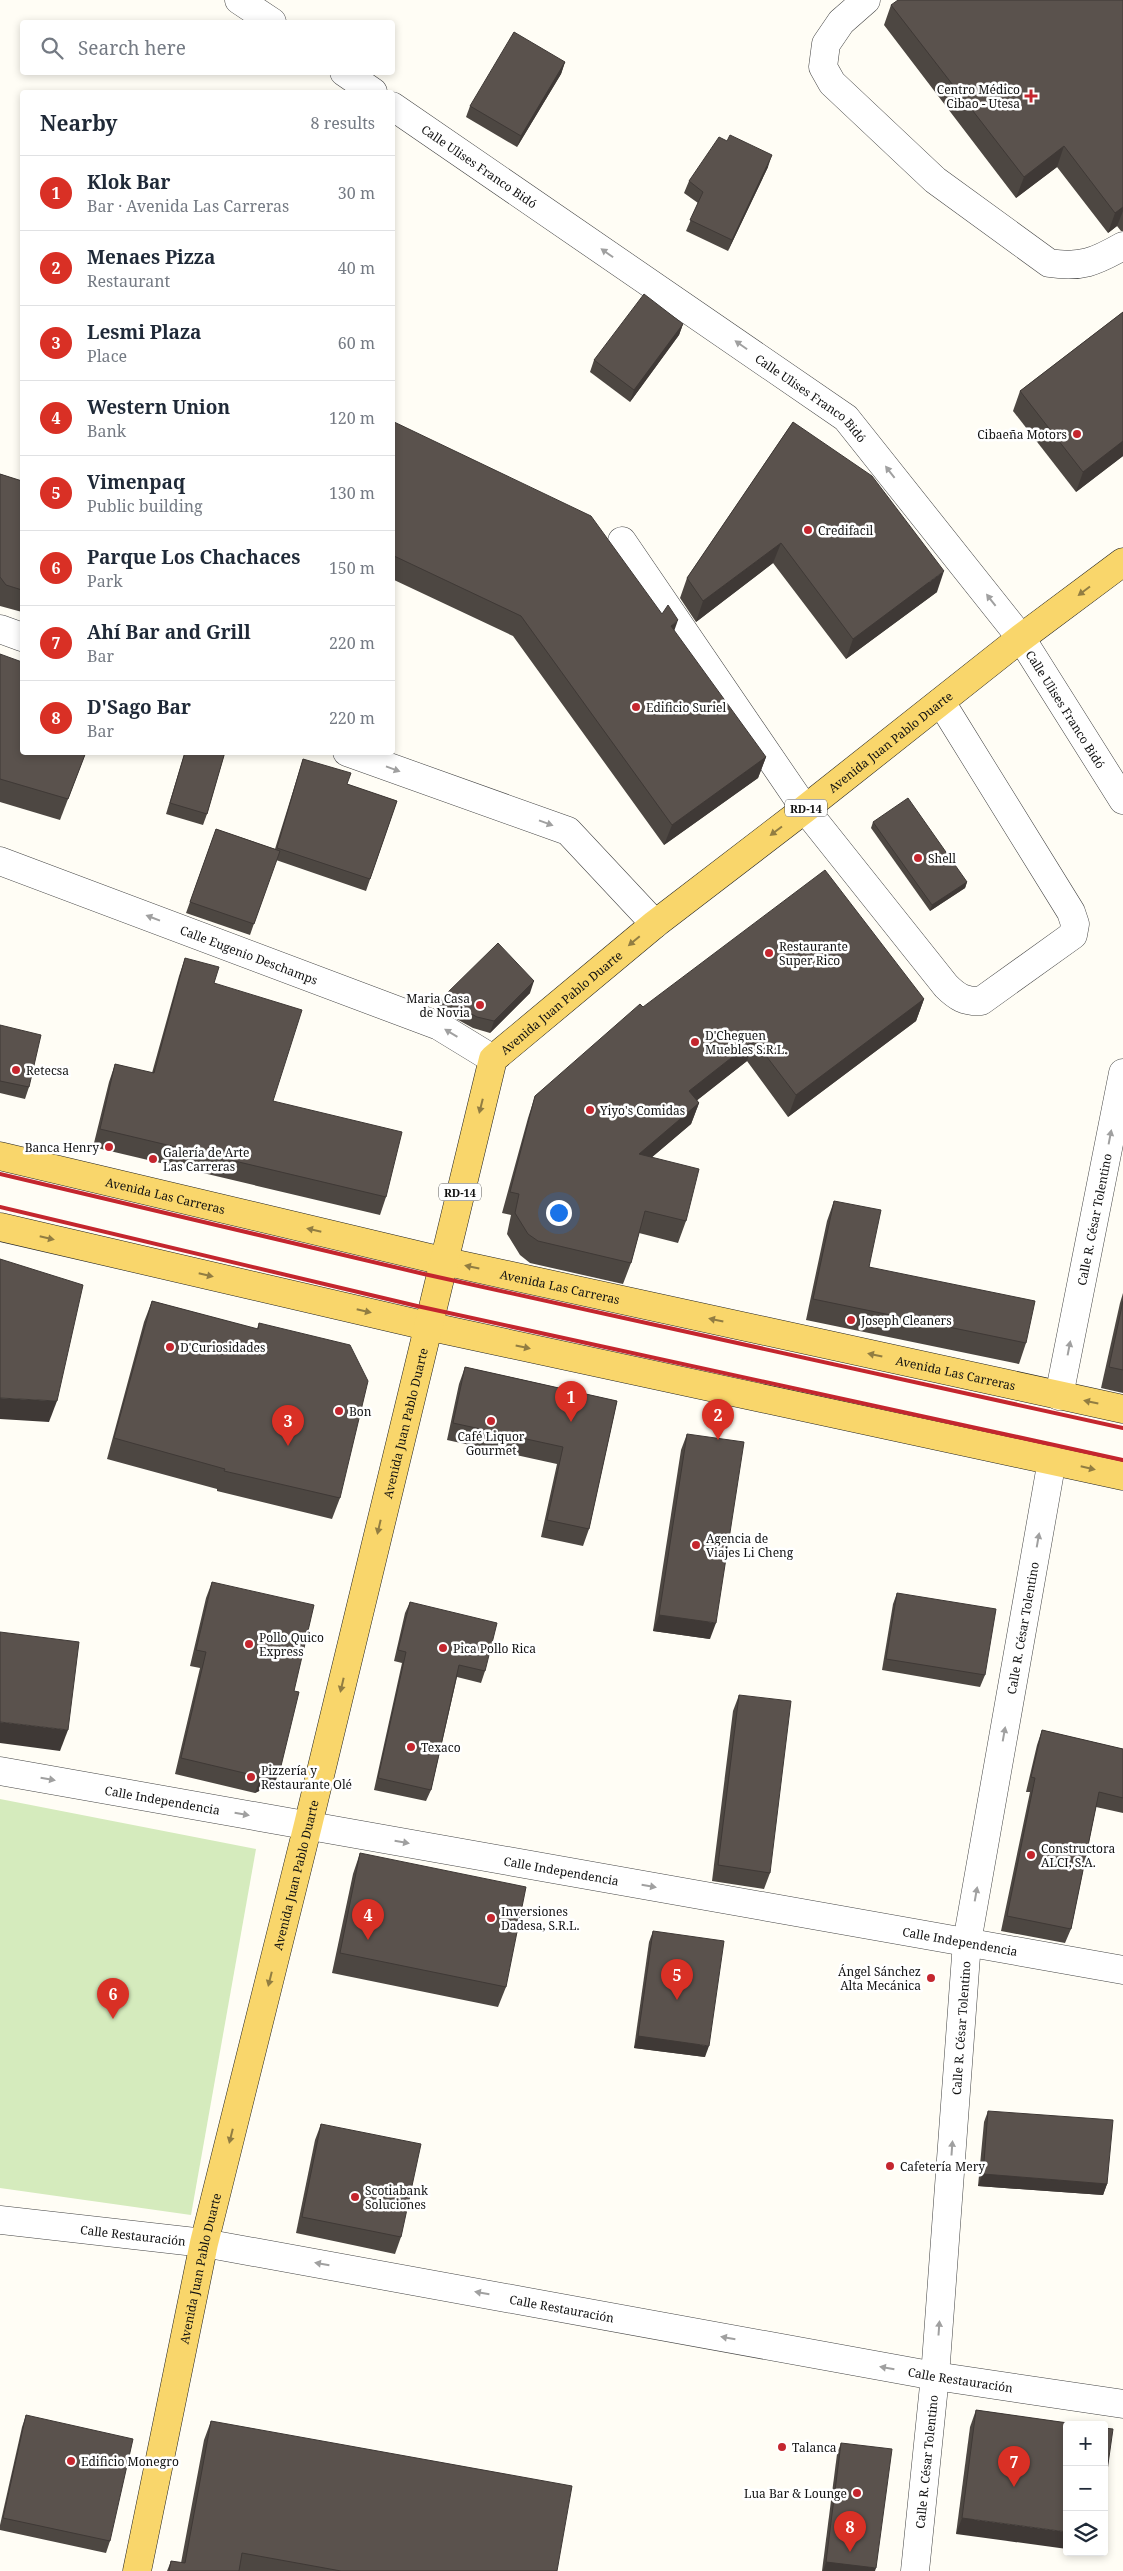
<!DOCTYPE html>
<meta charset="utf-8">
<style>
body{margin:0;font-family:"Noto Serif",serif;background:#f6f6f7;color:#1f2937}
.controls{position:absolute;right:15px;bottom:15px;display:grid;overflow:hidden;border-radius:5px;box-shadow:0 2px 8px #0003}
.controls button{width:45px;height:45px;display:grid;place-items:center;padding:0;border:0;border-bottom:1px solid #e0e1e3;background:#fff;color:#1f2937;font:25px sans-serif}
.you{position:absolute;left:558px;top:1212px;width:18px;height:18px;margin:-12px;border:4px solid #fff;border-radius:50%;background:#1a73e8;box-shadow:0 0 0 8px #1a73e833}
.badge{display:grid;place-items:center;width:32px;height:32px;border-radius:50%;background:#d93025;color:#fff;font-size:16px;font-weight:700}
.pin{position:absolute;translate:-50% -41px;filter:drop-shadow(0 1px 2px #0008)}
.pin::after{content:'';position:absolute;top:26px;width:18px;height:15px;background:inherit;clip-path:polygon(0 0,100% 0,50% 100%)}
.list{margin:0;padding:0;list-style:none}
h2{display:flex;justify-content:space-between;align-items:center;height:65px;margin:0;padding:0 20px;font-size:21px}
h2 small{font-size:16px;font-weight:400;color:#747a83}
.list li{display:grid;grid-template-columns:32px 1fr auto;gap:15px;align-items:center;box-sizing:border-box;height:75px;padding:0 20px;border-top:1px solid #e0e1e3}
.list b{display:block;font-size:19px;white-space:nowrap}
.list p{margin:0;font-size:16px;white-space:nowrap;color:#747a83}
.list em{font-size:16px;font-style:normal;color:#747a83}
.icon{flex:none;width:28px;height:28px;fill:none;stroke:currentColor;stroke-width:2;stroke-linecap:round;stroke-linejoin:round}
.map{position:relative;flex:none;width:1123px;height:2571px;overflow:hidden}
.search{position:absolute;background:#fff;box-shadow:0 2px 8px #0003;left:20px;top:20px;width:375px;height:55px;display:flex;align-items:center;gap:12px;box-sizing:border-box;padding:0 18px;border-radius:5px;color:#747a83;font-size:19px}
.panel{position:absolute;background:#fff;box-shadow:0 2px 8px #0003;left:20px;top:90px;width:375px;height:665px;border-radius:5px}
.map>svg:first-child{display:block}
.green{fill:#d5ebbd}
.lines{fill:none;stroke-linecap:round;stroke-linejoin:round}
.minor-casing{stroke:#444;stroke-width:29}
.major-casing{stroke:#222;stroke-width:29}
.minor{stroke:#fff;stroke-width:28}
.major{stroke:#f9d66b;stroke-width:28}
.rail{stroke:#c4262e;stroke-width:4}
.wall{fill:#4d4742}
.shaded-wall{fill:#3f3936}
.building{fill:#5a524d;stroke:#3f3936}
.oneway{fill:#a0a0a0}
.oneway2{fill:#917d42}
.poi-dot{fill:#c4262e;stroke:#fff;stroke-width:2}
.labels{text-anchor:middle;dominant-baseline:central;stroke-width:5;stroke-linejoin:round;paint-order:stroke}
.shield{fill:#fff;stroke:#585858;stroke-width:1}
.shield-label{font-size:11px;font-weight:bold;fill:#111}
.poi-label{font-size:12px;fill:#111;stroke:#fff;text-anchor:start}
.street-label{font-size:12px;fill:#111;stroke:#fff}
</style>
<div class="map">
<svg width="1123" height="2571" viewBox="0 0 1123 2571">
<rect width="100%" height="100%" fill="#fffdf5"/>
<path class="green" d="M0,1799l256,50 -65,366 -191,-27z"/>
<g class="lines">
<g class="minor-casing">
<g id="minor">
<path d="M239,0l33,22"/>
<path d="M866,0l-25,22 -15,22 -3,23 9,16 103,97 114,83c32,5 46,-1 74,-17"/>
<path d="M344,72l29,20"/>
<path id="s1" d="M392,106l454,312 175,220 102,162"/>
<path d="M622,541l183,268 141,177c11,11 19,16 35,15l92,-66 2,-11 -4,-12 -130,-210"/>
<path d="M0,629l22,8"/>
<path d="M347,752l221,79 87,93"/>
<path id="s2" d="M0,861l439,165 54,33"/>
<path id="s3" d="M1059,1396l64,-323"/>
<path id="s4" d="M0,1771l1123,199"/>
<path id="s5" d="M0,2220l204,23 731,133 188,28"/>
<path id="s6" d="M915,2571l20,-195 32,-434 85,-482"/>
</g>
</g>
<g class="major-casing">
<g id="major">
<path id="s7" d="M0,1156l443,105 680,148"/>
<path d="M0,1227l427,99 696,150"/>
<path id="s8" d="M137,2571l67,-328 104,-418 185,-766 162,-135 150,-115 216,-171 102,-76"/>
</g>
</g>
<use href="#minor" class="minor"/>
<use href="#major" class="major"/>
<g class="rail">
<path d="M0,1174l424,100 699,154"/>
<path d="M0,1207l417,99 706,154"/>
</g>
</g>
<g class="wall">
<path d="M1123,0v231h-2l-4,-5 -9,7 -51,-66 -41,31 -132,-173 7,-20z"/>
<path d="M565,62l-4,12 -44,73 -51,-30 4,-11z"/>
<path d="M727,141l41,26 -40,84 -42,-20 12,-28 -14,-10 5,-12z"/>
<path d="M1123,312v144l-47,36 -63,-81 7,-20z"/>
<path d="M683,324l-4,11 -49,67 -40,-30 4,-12z"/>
<path d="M392,421l374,336 -8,21 -94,67 -151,-209 -121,-57z"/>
<path d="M793,422l144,170 -91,67 -73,-96 -77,59 -16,-24 7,-20z"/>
<path d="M0,474l22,7v131l-22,-6z"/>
<path d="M0,654l86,98 -26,68 -60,-18z"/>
<path d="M185,752h40l-18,62 -4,11 -37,-11z"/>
<path d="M303,759l44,25 50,17 -31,90 -90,-31 -26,75 -64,-22 30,-84 59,20z"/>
<path d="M873,822l94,60 -2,6 -35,23 -59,-83z"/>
<path d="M185,958l29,25 59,118 113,96 -6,18 -287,-68 16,-65 6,-18 37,9 27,-97z"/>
<path d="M530,993l-40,40 -17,-5 -35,-19 4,-11z"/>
<path d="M924,999l-8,22 -128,96 -41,-56 -50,39 2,3 -8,21 -39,33 34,64 -8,22 -39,-10 -8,30 -8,21 -93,-21 -10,-8 -13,-21 4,-19 -9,-2 26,-95 7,-22 108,-89z"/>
<path d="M0,1025l29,62 -4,12 -25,-6z"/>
<path d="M834,1201l35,66 157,76 -7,21 -213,-44 21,-99z"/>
<path d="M1123,1293v100l-22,-5 19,-85z"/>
<path d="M152,1301l105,28 2,-6 81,175 -8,21 -115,-28v-2l-110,-30 37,-137z"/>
<path d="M465,1367l152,34 -28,128 -6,17 -42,-9 16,-73 -110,-24 12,-56z"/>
<path d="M687,1434l23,205 -57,-8 28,-181z"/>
<path d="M212,1582l82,109 -19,92 -20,10 -80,-19 25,-106 -10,-2 16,-68z"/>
<path d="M897,1593l88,82 -5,12 -98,-17 11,-66z"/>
<path d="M410,1602l75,69 -4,12 -24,-6 -26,113 -5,11 -52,-11 28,-127 -8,-2 11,-48z"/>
<path d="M739,1695l31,178 -6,16 -52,-8 21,-170z"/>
<path d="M1042,1730l81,19v64l-27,-6 -25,122 -6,14 -64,-12 29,-139h-4l11,-47z"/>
<path d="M360,1853l146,134 -8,20 -166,-34 21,-99z"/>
<path d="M653,1931l52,126 -71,-9 15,-106z"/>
<path d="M988,2111l119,73 -4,11 -125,-9 6,-64z"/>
<path d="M321,2124l80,113 -6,17 -99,-21 19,-93z"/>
<path d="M976,2410l106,15 -126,109 14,-107z"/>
<path d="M26,2415l84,126 -4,12 -106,-23v-5l22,-98z"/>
<path d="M211,2421l346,150h-390l4,-10 10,2 23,-123z"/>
<path d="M841,2443l34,128h-53l15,-117z"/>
</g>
<g class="shaded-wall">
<path d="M565,62l-4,12 -44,73 4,-11z"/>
<path d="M1064,146l-7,21 -41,31 8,-21z"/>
<path d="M772,155l-4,12 -40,84 4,-11z"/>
<path d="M1123,207v4l-6,15 -9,7 7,-20z"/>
<path d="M683,324l-4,11 -49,67 4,-12z"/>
<path d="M1123,441v15l-47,36 7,-20z"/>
<path d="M781,543l-8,20 -77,59 7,-21z"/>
<path d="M944,571l-7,21 -91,67 7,-20z"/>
<path d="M678,620l-7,20v-14z"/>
<path d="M766,757l-8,21 -94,67 8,-20z"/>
<path d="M967,882l-2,6 -35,23 2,-6z"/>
<path d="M534,981l-4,12 -40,40 4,-12z"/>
<path d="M924,999l-8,22 -128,96 8,-22z"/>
<path d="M754,1040l-7,21 -66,52 8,-22z"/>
<path d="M699,1103l-8,21 -60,51 8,-21z"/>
<path d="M0,1398l57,3 -8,21 -49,-3z"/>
<path d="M659,1615l57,8 -6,16 -57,-8z"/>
<path d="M0,1722l68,8 -8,21 -60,-8z"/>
<path d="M281,1766l-6,17 -20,10 6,-16z"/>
<path d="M638,2036l71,10 -4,11 -71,-9z"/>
<path d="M983,2174l124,10 -4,11 -125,-9z"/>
<path d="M962,2518l105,14v17l-111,-15z"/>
<path d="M826,2562l50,6 -1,3h-52z"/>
</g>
<g class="building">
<path d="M898,0h225v207l-8,6 -51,-67 -40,31 -133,-172z"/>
<path d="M514,32l51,30 -44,74 -51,-30z"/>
<path d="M730,135l42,20 -40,85 -42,-20 13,-28 -14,-11 30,-44 8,4z"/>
<path d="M644,294l39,30 -49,66 -40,-30z"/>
<path d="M1123,312v129l-40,31 -63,-81z"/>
<path d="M392,421l199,95 71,98 6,-9 10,15 -7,6 95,131 -94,68 -151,-209 -129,-61z"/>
<path d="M793,422l79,54 72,95 -91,68 -72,-96 -78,58 -16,-23z"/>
<path d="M0,474l22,7v109l-16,-5 -6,-8z"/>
<path d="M0,654l22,8v90h64l-18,47 -68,-20z"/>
<path d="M185,752h40l-18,62 -37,-11z"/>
<path d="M303,759l48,14 -4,11 50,17 -27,78 -93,-31z"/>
<path d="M908,798l59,84 -35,23 -59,-83z"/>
<path d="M216,829l64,22 -26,73 -64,-22z"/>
<path d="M825,870l99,129 -128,96 -42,-55 -65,51 10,12 -60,51 60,15 -13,52 -41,-10 -14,52 -93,-22 -10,-7 -13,-21 4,-19 -9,-2 25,-96 105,-92 3,3z"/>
<path d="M498,943l36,38 -40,40 -17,-4 -35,-19z"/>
<path d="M185,958l34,9 -5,16 88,27 -29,91 129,31 -16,65 -286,-68 15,-65 39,9z"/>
<path d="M0,1025l41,10 -12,52 -29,-6z"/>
<path d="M834,1201l47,9 -12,57 166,34 -9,42 -213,-44z"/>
<path d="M0,1259l83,26 -26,116 -57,-3z"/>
<path d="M152,1301l106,28 1,-6 91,22 18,36 -28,117 -116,-27 1,-2 -111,-31z"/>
<path d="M1123,1301v69l-14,-3z"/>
<path d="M465,1367l152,34 -28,128 -42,-9 16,-73 -110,-24z"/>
<path d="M687,1434l57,8 -28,181 -57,-8z"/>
<path d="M212,1582l102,23 -20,86 5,1 -18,74 -20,11 -80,-19 25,-106 -10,-2z"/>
<path d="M897,1593l99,16 -11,66 -99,-16z"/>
<path d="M410,1602l87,21 -12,48 -26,-6 -28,125 -53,-12 28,-126 -8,-2z"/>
<path d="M0,1632l79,10 -11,88 -68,-8z"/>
<path d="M739,1695l52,6 -21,172 -52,-8z"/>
<path d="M1042,1730l81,19v49l-24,-6 -28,137 -64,-13 28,-138 -4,-1z"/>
<path d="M360,1853l166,34 -20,100 -166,-34z"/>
<path d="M653,1931l71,10 -15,105 -71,-10z"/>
<path d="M988,2111l125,9 -6,64 -124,-10z"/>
<path d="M321,2124l100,20 -20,93 -99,-20z"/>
<path d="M976,2410l106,15h-15v107l-105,-14z"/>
<path d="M26,2415l107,24 -23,102 -107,-23z"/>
<path d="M211,2421l361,65 -15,85h-216l-99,-18 -3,18h-70l2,-10 14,2z"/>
<path d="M1104,2428l9,1 -9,63z"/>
<path d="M841,2443l51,6 -16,119 -50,-6z"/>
</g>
<defs><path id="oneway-solid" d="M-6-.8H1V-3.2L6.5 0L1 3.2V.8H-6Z" transform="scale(1.25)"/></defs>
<g class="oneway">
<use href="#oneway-solid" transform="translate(607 253) rotate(-145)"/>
<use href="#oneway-solid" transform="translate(741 345) rotate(-145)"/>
<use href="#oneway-solid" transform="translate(890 472) rotate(-128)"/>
<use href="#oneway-solid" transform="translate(991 600) rotate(-128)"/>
<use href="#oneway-solid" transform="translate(393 769) rotate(20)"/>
<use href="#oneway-solid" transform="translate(546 823) rotate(20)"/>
<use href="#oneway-solid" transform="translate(153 918) rotate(-159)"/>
<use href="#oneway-solid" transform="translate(451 1033) rotate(-149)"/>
<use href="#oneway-solid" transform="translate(1110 1137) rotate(-79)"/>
<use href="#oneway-solid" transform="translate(1069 1348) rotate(-79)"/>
<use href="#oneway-solid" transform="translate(1038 1540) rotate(-80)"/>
<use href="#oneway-solid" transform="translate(1004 1734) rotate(-80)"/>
<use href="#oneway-solid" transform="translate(48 1779) rotate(10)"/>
<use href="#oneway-solid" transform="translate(242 1814) rotate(10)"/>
<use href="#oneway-solid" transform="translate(402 1842) rotate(10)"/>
<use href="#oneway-solid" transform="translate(649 1886) rotate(10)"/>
<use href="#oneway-solid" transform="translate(976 1894) rotate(-80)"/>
<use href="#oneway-solid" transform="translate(952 2148) rotate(-86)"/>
<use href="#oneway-solid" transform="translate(322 2264) rotate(-170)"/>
<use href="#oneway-solid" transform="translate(482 2293) rotate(-170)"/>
<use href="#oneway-solid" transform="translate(939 2328) rotate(-86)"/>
<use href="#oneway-solid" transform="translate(728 2338) rotate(-170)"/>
<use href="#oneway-solid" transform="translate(887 2368) rotate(-170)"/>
</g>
<g class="oneway2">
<use href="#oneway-solid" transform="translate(1084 591) rotate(143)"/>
<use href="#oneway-solid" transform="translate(776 831) rotate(143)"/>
<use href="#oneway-solid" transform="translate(634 941) rotate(140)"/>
<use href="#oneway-solid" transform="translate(481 1106) rotate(104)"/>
<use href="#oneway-solid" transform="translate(314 1230) rotate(-167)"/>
<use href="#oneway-solid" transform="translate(47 1238) rotate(13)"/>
<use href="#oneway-solid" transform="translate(472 1267) rotate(-168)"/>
<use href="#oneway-solid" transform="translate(206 1275) rotate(13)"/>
<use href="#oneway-solid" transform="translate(364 1311) rotate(13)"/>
<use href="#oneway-solid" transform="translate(716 1320) rotate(-168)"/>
<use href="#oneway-solid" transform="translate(523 1347) rotate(12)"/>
<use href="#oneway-solid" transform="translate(875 1355) rotate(-168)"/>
<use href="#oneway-solid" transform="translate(1091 1402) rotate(-168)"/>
<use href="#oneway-solid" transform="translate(1088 1468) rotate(13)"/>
<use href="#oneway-solid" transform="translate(379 1527) rotate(103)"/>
<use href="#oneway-solid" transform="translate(342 1685) rotate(103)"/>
<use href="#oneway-solid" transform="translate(270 1979) rotate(104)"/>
<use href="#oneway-solid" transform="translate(231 2136) rotate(104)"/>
</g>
<g class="poi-dot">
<path d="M1028.5 88.5h5v5h5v5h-5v5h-5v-5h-5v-5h5z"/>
<circle cx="1077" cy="434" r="5"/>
<circle cx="808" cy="530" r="5"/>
<circle cx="636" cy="707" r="5"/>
<circle cx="918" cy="858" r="5"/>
<circle cx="769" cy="953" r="5"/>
<circle cx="480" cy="1005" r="5"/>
<circle cx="695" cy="1042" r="5"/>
<circle cx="16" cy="1070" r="5"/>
<circle cx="590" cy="1110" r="5"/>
<circle cx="109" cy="1147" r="5"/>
<circle cx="153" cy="1159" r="5"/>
<circle cx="851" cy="1320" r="5"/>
<circle cx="170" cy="1347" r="5"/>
<circle cx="339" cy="1411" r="5"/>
<circle cx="491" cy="1421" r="5"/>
<circle cx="696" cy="1545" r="5"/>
<circle cx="249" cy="1644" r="5"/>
<circle cx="443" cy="1648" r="5"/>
<circle cx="411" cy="1747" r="5"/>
<circle cx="251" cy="1777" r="5"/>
<circle cx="1031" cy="1855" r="5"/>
<circle cx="491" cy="1918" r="5"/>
<circle cx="931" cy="1978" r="5"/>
<circle cx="890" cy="2166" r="5"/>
<circle cx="355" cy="2197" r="5"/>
<circle cx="782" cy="2447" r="5"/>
<circle cx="71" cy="2461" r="5"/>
<circle cx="857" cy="2493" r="5"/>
</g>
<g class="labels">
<g class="shield">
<rect x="785" y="799.5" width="42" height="17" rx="4"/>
<rect x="439" y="1183.5" width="42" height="17" rx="4"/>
</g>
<g class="shield-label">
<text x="806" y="808">RD-14</text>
<text x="460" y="1192">RD-14</text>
</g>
<g class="poi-label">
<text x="1020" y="89" text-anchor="end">Centro Médico<tspan x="1020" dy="14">Cibao - Utesa</tspan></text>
<text x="1067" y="434" text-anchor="end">Cibaeña Motors</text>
<text x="818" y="530">Credifacil</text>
<text x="646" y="707">Edificio Suriel</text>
<text x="928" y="858">Shell</text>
<text x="779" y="946">Restaurante<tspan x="779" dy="14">Super Rico</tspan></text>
<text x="470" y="998" text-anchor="end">Maria Casa<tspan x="470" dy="14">de Novia</tspan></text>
<text x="705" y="1035">D'Cheguen<tspan x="705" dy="14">Muebles S.R.L.</tspan></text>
<text x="26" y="1070">Retecsa</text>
<text x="600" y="1110">Yiyo's Comidas</text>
<text x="99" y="1147" text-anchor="end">Banca Henry</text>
<text x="163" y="1152">Galería de Arte<tspan x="163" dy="14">Las Carreras</tspan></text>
<text x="861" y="1320">Joseph Cleaners</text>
<text x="180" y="1347">D'Curiosidades</text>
<text x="349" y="1411">Bon</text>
<text x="491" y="1436" text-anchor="middle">Café Liquor<tspan x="491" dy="14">Gourmet</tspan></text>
<text x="706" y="1538">Agencia de<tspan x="706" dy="14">Viajes Li Cheng</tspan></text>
<text x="259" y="1637">Pollo Quico<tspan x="259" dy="14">Express</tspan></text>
<text x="453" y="1648">Pica Pollo Rica</text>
<text x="421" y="1747">Texaco</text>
<text x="261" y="1770">Pizzería y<tspan x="261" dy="14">Restaurante Olé</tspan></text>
<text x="1041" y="1848">Constructora<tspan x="1041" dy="14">ALCI, S.A.</tspan></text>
<text x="501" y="1911">Inversiones<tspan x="501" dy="14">Dadesa, S.R.L.</tspan></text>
<text x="921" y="1971" text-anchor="end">Ángel Sánchez<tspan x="921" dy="14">Alta Mecánica</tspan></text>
<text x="900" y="2166">Cafetería Mery</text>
<text x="365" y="2190">Scotiabank<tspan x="365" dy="14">Soluciones</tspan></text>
<text x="792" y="2447">Talanca</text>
<text x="81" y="2461">Edificio Monegro</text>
<text x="847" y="2493" text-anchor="end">Lua Bar &amp; Lounge</text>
</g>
<g class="street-label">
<text stroke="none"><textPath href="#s1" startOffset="106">Calle Ulises Franco Bidó</textPath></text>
<text stroke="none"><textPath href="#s1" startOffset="511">Calle Ulises Franco Bidó</textPath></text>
<text stroke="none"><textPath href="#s1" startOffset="916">Calle Ulises Franco Bidó</textPath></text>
<text stroke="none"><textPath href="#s8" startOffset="2062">Avenida Juan Pablo Duarte</textPath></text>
<text stroke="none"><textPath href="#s2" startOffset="266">Calle Eugenio Deschamps</textPath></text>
<text stroke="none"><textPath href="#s8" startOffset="1642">Avenida Juan Pablo Duarte</textPath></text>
<text stroke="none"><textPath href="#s7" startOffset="170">Avenida Las Carreras</textPath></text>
<text stroke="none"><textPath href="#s3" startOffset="180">Calle R. César Tolentino</textPath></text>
<text stroke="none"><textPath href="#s7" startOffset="575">Avenida Las Carreras</textPath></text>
<text stroke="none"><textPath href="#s7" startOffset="980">Avenida Las Carreras</textPath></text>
<text stroke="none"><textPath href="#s8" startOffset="1179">Avenida Juan Pablo Duarte</textPath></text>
<text stroke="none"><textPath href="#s6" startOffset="950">Calle R. César Tolentino</textPath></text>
<text stroke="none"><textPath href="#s4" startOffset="165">Calle Independencia</textPath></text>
<text stroke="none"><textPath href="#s4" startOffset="570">Calle Independencia</textPath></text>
<text stroke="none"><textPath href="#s8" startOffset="714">Avenida Juan Pablo Duarte</textPath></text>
<text stroke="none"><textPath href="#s4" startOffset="975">Calle Independencia</textPath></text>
<text stroke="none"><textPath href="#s6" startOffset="545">Calle R. César Tolentino</textPath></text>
<text stroke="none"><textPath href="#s5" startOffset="134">Calle Restauración</textPath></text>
<text stroke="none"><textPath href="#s8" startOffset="309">Avenida Juan Pablo Duarte</textPath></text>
<text stroke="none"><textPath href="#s5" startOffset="569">Calle Restauración</textPath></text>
<text stroke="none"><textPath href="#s5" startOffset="974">Calle Restauración</textPath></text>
<text stroke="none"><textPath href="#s6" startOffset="110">Calle R. César Tolentino</textPath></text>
</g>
</g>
</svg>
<div class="controls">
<button>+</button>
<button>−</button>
<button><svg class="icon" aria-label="layers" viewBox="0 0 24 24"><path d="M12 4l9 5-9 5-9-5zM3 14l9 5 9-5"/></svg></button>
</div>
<div class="you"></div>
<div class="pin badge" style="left:571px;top:1422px">1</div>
<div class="pin badge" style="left:718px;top:1440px">2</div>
<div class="pin badge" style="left:288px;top:1446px">3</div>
<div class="pin badge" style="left:368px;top:1940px">4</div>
<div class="pin badge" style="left:677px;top:2000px">5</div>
<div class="pin badge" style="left:113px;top:2019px">6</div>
<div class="pin badge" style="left:1014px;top:2487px">7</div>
<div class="pin badge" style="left:850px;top:2552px">8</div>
<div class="search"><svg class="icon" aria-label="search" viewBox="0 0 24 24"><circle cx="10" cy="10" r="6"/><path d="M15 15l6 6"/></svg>Search here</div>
<section class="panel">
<h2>Nearby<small>8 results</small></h2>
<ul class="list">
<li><span class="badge">1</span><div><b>Klok Bar</b><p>Bar · Avenida Las Carreras</p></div><em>30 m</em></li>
<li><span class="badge">2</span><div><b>Menaes Pizza</b><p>Restaurant</p></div><em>40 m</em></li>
<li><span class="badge">3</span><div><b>Lesmi Plaza</b><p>Place</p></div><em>60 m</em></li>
<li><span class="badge">4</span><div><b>Western Union</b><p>Bank</p></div><em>120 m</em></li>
<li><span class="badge">5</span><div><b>Vimenpaq</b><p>Public building</p></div><em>130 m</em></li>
<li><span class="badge">6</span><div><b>Parque Los Chachaces</b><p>Park</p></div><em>150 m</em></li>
<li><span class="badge">7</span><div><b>Ahí Bar and Grill</b><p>Bar</p></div><em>220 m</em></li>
<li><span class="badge">8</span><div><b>D'Sago Bar</b><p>Bar</p></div><em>220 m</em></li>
</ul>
</section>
</div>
